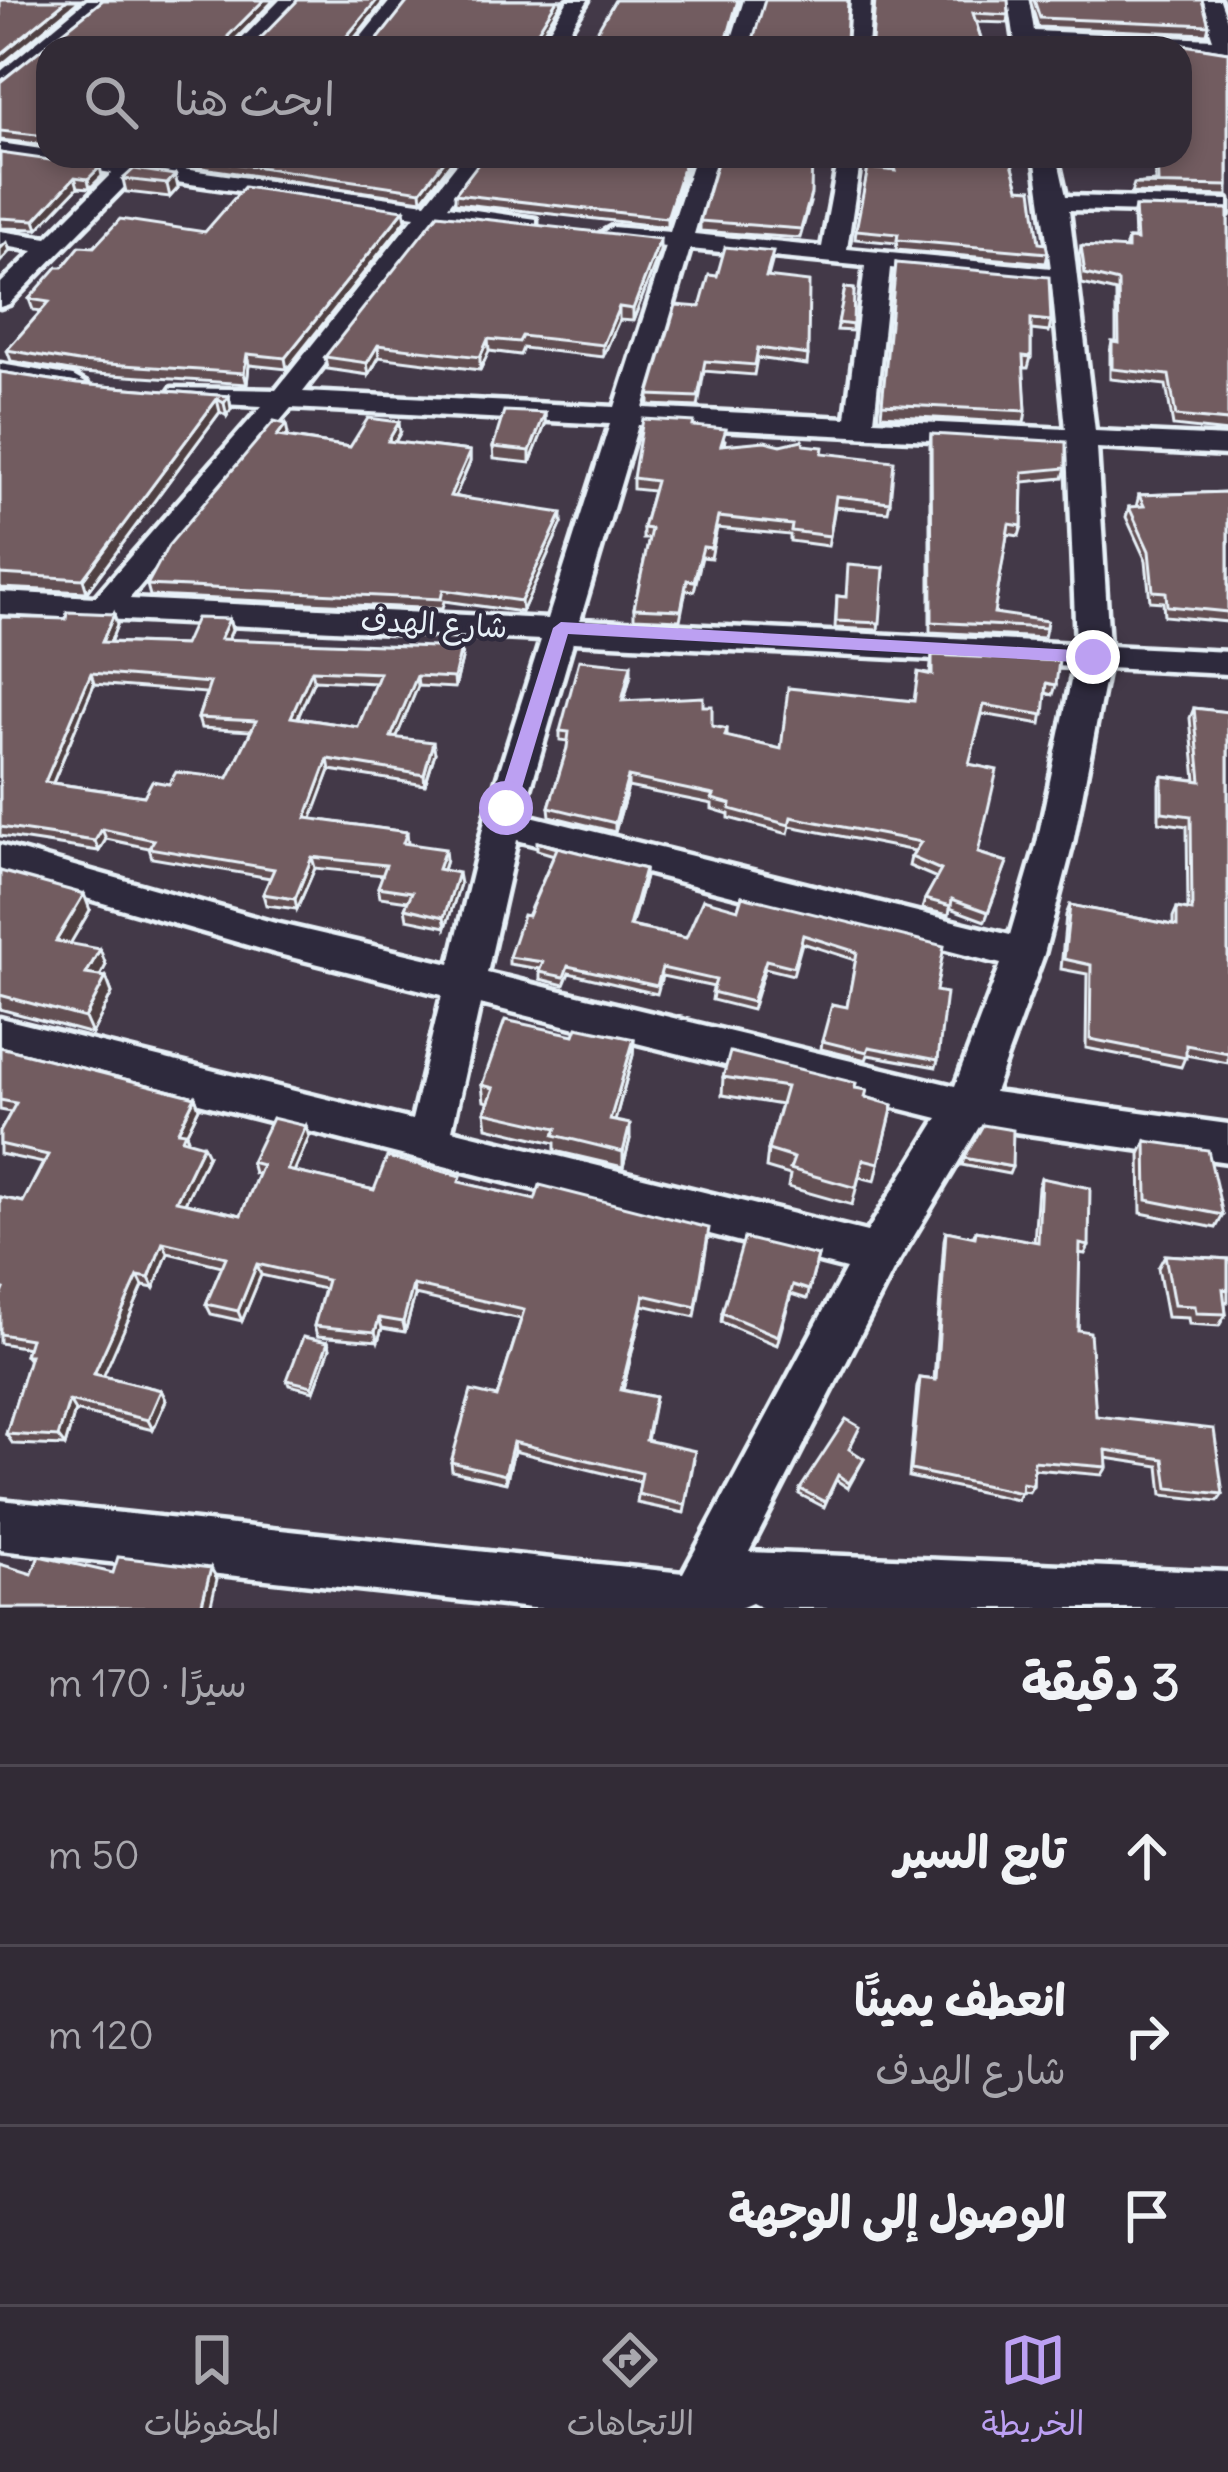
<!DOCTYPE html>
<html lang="ar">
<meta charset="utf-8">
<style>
body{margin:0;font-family:Delius,"Playpen Sans Arabic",sans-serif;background:#3d3742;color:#f1f3f6;direction:rtl}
.stop{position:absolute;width:36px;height:36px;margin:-27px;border:9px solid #bca0f2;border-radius:50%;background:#fff}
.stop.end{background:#bca0f2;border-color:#fff;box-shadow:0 3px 12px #0008}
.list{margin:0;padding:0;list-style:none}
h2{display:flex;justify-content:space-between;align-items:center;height:156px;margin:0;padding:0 48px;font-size:51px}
h2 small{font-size:39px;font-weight:400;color:#a8a7ad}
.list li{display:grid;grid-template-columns:78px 1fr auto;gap:36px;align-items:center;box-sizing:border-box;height:180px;padding:0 48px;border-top:3px solid #4d4751}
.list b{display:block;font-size:45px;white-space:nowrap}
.list p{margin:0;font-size:39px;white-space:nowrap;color:#a8a7ad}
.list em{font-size:39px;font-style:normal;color:#a8a7ad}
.icon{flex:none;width:66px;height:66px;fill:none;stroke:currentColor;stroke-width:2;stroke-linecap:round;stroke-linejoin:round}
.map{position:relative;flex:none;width:1228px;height:1608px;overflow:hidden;direction:ltr}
.search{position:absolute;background:#322b36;box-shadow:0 6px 18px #0003;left:36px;right:36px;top:36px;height:132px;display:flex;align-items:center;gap:30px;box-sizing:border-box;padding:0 42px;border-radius:36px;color:#a8a7ad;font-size:45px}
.sheet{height:696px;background:#322b36}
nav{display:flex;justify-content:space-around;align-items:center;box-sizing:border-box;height:168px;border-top:3px solid #4d4751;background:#322b36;font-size:33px;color:#a8a7ad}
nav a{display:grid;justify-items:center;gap:6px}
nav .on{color:#bca0f2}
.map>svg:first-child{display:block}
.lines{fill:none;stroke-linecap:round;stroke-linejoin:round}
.street-casing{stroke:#e8f1f8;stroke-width:9}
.street{fill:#2f2a3d;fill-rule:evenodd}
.wall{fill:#624f53;stroke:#e8f1f8;stroke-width:3;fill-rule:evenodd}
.shaded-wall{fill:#504043;stroke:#e8f1f8;stroke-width:3}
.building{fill:#725c60;stroke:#e8f1f8;stroke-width:3;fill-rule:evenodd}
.route{fill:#bca0f2}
.labels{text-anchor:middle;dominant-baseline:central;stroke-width:9;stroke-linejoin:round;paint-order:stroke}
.street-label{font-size:30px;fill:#e8f1f8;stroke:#2f2a3d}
</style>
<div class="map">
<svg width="1228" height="1608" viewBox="0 0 1228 1608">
<rect width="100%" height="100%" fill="#433948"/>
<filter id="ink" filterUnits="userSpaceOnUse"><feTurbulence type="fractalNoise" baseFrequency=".00833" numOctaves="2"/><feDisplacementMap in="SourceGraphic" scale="24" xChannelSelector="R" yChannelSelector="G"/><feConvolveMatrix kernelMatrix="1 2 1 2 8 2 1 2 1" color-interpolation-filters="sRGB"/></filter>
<g filter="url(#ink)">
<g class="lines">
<g class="street-casing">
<g id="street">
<path d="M87,0h22l-109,89v-17z"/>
<path d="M280,0h21l-46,48h-22z"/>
<path d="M391,0h20l-38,48h-21z"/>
<path d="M568,0h20l-30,48h-20z"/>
<path d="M744,0h20l-15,48h-20z"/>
<path d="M851,0h20l-3,48h-20z"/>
<path d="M1009,0h20l5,31 179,8 -13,-39h20l8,23v35c-43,-18 -138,-12 -192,-14v4h-20z"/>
<path d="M0,143l48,7v6l76,5 5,-5h23l-5,8 279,39 37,-47h23l-38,50 88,13v10l-98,-10 -135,173 312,15 51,-160 -54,-6 -12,-7 12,-7 58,5 25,-76h22l-23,78 128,13 17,-91h22l-14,93 204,19 -16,-112h22l9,40 162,4v14l-159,-4 26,221 133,6v18l-131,-7 12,198 119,6v22l-121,-6 -34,175 -29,111 -50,138 234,32v38l-249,-35 -86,144 -144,281 479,20v36h-466l-10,-5 -12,5h-209l-531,-58v-50l683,73 163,-304 -846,-217v-34l412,102 30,-125 -167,-42 -275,-80v-28l275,78 175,41 38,-156 53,-168 -541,-26v-22l95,5 167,-191 -80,-4 -10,-2 -4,-6 4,-6 104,2 139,-174 -280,-40 -126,128 -9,3v-23l34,-33 -34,-6v-14l47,7 65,-65 -112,-16zM690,249l175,17 -19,152 -203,-10zM890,268l162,16 14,145 -192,-9zM291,408l319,16 -62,195 -419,-20zM638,425l430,22 8,197 -496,-24zM573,642l501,25 -37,176 -27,92 -487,-121zM517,840l484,124 -46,122 -468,-113zM480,1004l458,114 -71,114 -415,-102z"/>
<path d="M0,364l73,12 14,8 -14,8 -73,-12z"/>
</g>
</g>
<use href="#street" class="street"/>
</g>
<g class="wall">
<path d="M103,0h171l-42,42h25l41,-42h87l-34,42h25l33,-42h154l-27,43 12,1v4h-500v97l-48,-5v-58z"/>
<path d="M740,0l-12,42h144l2,-42 135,15 -1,8 -32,-1 8,26h-397z"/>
<path d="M1030,0h172l7,25 -2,9 -169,-7z"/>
<path d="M1046,40l119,2 63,10v144l-97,-3 3,-9 21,-2 -1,-26h26v-108h-136z"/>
<path d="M0,153l102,23 -12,12 -12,-1 -40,42 -38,-1z"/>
<path d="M153,156h303l-34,44 -268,-39z"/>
<path d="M527,156h163l-23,71 -212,-24v-9l69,-34z"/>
<path d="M889,156h121l9,32 20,55 9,10 -2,10 -150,-13 1,-7 -42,-4 1,-9 36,-60z"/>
<path d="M175,175l3,13 -8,9 -44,-5 -3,-13z"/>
<path d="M810,203l-10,35 -100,-7v-10z"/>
<path d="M1135,207l93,2v223l-55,-6 -7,-41 -56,-6v-27l2,-10h4v-50l-34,-8 -3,-28 2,-10 44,3 3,-10h6l-1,-23z"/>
<path d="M406,220l-119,149 -38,-4 -2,19 -165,-11 -71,-12 -4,-11 34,-39 -8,-1 -4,-11 34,-32 31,-20 111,-15z"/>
<path d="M660,251l-27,70 -14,-1 -16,37 -80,-9 -3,7 -31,-4 -9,19 -101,-13 -10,18 -42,-6 -2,-12z"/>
<path d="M772,262l-4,15 40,78 -1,10 -50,-7 -3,17 -50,-4 -6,36 -49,-2v-10l68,-119z"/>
<path d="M896,263l155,58 -2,11 -18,-2v27l-3,11h-5l3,43 -2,12 -143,-8z"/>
<path d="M845,288l9,1 -2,42 -15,-1z"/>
<path d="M0,372l77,12 152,12 2,13 -4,7 -7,-4 -133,180 -87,-4z"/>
<path d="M545,413v12l-15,38 -36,-4 -1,-12z"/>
<path d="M693,426l32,14 -1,5h80l18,8 68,49 -2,10 -53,-5 -7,39 -38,-5v-6l-73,-7 -6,30 -9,-1 -8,34 -8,-1 -6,30 -46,-2v-10l15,-69h-6v-11l10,-37 -20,-2v-11z"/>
<path d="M400,433l-5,9 75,9v11l-15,34 107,27 -40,89 -78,-11 -2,8 -292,-13 -3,-11 141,-151 -2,3 64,10z"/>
<path d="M931,434l135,34 -3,10 -40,4 -1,44 -3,10 -12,-2 -13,79 52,15 -2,10 -114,-6v-188z"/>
<path d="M1228,492v130l-64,-6 -1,-14 -13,-1 -4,-40 -20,-44 3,-10h7l3,-12z"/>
<path d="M884,568l-6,62 -43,-2 2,-32 8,1z"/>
<path d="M114,614l3,11 -7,17 74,3 45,-26 3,11 -5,10 235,19 -7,29 -37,-2 -22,52 39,15 -10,32 -95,-15 -19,49 96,13 1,12 38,16 -3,10 17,14 -14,43 -39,-8 -2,-11 3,-7 -28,-4 -2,-10 5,-12 -68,-7 -18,41 -31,-4 -3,-11 7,-16 -118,-20 -3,-10 -43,-9 -7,12 -99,-15v-219l66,2zM314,680l61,3 -17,44 -60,-9zM94,684l112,9 -8,25 3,10 50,3 -23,47 -84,18 -91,-13z"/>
<path d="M932,655l124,30 -3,10 -7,-2 -5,31 -59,-10 -13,50 9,89 29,9 -22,59 -35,-13 -1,7 -27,-6 3,-10 12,-21 -28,-12 2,-9 4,-6 -125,-25 -2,8 -59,-16v-4l-17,-5v-5l-84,-17 -13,45 -65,-16 -1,-9 18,-59 1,-7 -8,-1v-9l71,-66v10l-7,26 79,5 9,20 15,3v8l54,12 133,-48 16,-27z"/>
<path d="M1194,708l34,4v351l-42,-8 -5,12 -95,-19 1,-74 -26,-5 5,-54 4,-10 103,20v-8l4,-9 11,2 -1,-84 -28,-4v-37l3,-9 34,4 -6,-62z"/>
<path d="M537,842l108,27v8l-14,49 55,12 52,-29 4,-13 194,95 2,69 -2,7 -68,-12 -2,5 -45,-11 1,-8 25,-34 9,-47 -54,-17 -9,32 -28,-7 -13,42 -40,-10 2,-13 -52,-11 -5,18 -88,-21 -5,12 -24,-6v-10l-31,-5v-7l45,-102 -17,-5z"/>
<path d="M0,871l90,39 -20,33 36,22 -6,11 6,1 6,16 -20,41 -92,-25z"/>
<path d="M574,1035l60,4 -1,16 -18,66 15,18 -7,28 -68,-16v-8l-68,-16 -2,-15 4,-10 -5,-1 -2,-16z"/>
<path d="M0,1047l195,50 4,11 -13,26 3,7 19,14 -23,48 56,12 17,-41 -4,-1 -3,-11 58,-25 -15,35 80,18 88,-7 246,55 -13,79 -52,-12 -20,85 32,7 -8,44 47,19 -10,53 -47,-10 3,-21 -126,-31 -8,32 -54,-12 -1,-9 46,-65 24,-78 -106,-24 -10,37 -23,-4 -4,13 -61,-5 -3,-10 10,-37 -63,-14 -19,46 -31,-7 -5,-10 16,-38 -54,-13 -14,35 -11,-2 -40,90 58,14 5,10 -13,30 -78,-19 -10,35 -52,-2 -7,-10 23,-74 -4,-5 3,-7 -28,-5v-146l23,5 20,-39 -43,-9v-22l11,-20 -11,-2z"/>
<path d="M723,1077l132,11 11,9 27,8 -18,76 -16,-4 -7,28 -64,-18 2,-12 -24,-7 2,-18 13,-45 -59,-10z"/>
<path d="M1146,1141l77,74 -7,13 -75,-15 -1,-59z"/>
<path d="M964,1158l48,9 -3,7 -47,-9z"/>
<path d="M1041,1178l48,68 -4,8 -6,-1 -1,77 18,86 127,78 -5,7 -56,-6 -3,-29 -53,-8 1,9 -5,8 -69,-6v16l-4,7 -8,-1 -4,9 -108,-23 8,-91 3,-8 14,2 10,-140 2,-9 27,6 3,-6 58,11 4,-55z"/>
<path d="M1165,1255l63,4v43h-3l1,12 -7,12 -30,-2 -1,-6 -21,-1 -9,-49z"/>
<path d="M818,1256l-11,43 -16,-5 -14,51 -56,-23 1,-9z"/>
<path d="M328,1342l2,6 -16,43 -25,-6 -2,-5z"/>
<path d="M850,1450l14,9 -16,29 -12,-8 -12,27 -25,-13 1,-5z"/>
</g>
<g class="shaded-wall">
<path d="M67,0h13l-80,66v-11z"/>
<path d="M264,0h10l-44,45 -2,-9z"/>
<path d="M377,0h8l-36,45 -2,-9z"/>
<path d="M557,0h6l-29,46v-9z"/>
<path d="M738,0h2l-14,48v-6z"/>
<path d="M448,156h8l-34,44 -1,-9z"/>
<path d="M687,156h3l-23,71v-9z"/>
<path d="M100,167l2,9 -12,12 -2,-9z"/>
<path d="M175,175l3,13 -8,9 -3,-13z"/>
<path d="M75,177l3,10 -40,42 -3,-9z"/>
<path d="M404,210l2,10 -119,149 -2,-11z"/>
<path d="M660,239v12l-27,70v-12z"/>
<path d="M7,242l3,9 -10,11v-13z"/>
<path d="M619,307v13l-16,37v-12z"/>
<path d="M488,339l1,12 -9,19v-13z"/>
<path d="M378,345l1,12 -10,18 -2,-12z"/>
<path d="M247,354l2,11 -2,19 -3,-11z"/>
<path d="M229,396l2,13 -4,7 -3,-13z"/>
<path d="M217,399l3,13 -133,180 -4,-13z"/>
<path d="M545,413v12l-15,38v-12z"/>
<path d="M399,422l1,11 -11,19 -1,-11z"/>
<path d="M286,424l2,10 -9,12 -2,-10z"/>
<path d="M470,451v11l-19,44 -1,-10z"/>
<path d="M562,513v10l-40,89 -1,-11z"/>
<path d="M114,614l3,11 -11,28 -4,-11z"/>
<path d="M229,619l3,11 -9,20 -3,-11z"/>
<path d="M461,648l1,11 -7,29 -1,-10z"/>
<path d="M312,670l2,10 -21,48 -2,-11z"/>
<path d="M91,673l3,11 -45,108 -4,-10z"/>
<path d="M417,676l1,10 -26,62 -1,-11z"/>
<path d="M433,742l2,11 -10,32 -1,-10z"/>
<path d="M328,759l2,11 -22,59 -2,-11z"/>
<path d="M628,777v10l-13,45v-9z"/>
<path d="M102,829l4,10 -7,12 -4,-10z"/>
<path d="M445,849l1,11 -6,19 -2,-10z"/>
<path d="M312,857l3,11 -18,41 -2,-10z"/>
<path d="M645,869v8l-16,57v-8z"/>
<path d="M458,873l2,11 -14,43 -2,-10z"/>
<path d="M84,894l6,16 -27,46 -7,-15z"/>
<path d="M100,949l6,16 -13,25 -7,-16z"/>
<path d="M106,977l6,16 -20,41 -7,-16z"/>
<path d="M634,1039l-1,16 -22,80 -1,-15z"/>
<path d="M195,1097l4,11 -13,26 3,9 -3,7 -8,-19z"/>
<path d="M630,1124v15l-7,28v-15z"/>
<path d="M306,1126l3,11 -19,44 -3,-11z"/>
<path d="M203,1145l5,10 -27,56 -5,-10z"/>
<path d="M163,1242l5,11 -14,35 -5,-10z"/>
<path d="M257,1264l4,11 -19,46 -4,-10z"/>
<path d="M138,1276l5,10 -43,98 -6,-10z"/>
<path d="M413,1285l2,10 -10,37 -2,-10z"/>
<path d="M644,1295l-1,10 -22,94v-9z"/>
<path d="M379,1318l3,10 -4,13 -3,-9z"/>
<path d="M328,1342l2,6 -16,43 -2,-5z"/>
<path d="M161,1390l5,10 -13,30 -5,-10z"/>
<path d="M69,1401l6,10 -10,35 -7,-9z"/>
<path d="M513,1442l1,9 -8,32 -1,-8z"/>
<path d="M211,1568l6,11 -7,29h-9z"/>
</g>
<g class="building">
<path d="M0,0h67l-67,55z"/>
<path d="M103,0h161l-36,36v6h29l41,-42h79l-30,36 1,6h28l33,-42h148l-23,37 1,6 13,1 -4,4h-496v91l-2,-3 -46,-5v-49z"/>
<path d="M615,0h123l-12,42 26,1 13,-43h83l-2,42h26l3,-42h133l1,15 -36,-2 11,35h-397z"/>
<path d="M1034,0h168l7,25 -169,-7z"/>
<path d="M1046,40l119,2 63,10v134l-94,-2 24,-2 -1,-26h23v-108h-132z"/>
<path d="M0,153l100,14 -12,12 -13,-2 -40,43 -35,-2z"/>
<path d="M185,156h263l-27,35z"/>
<path d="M484,156l40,4 3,-4h160l-20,62 -212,-24z"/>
<path d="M719,156h93l-1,38 -10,35 -101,-8z"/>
<path d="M892,156h118l9,32 13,1 7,54 7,1 2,9 -151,-13 1,-6 -42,-4 12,-62 28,3z"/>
<path d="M134,169l41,6 -8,9 -44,-5z"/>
<path d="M244,187l160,23 -119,148 -38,-4 -3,19 -166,-11 -71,-12 42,-48 -20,-3 28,-32h6l17,-21 14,1 26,-28 85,13z"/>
<path d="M1135,207l93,2v212l-52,-5 -7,-41 -57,-6v-27l7,1 -1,-61 -33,-8 -4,-28 47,3v-10l9,1z"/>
<path d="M438,214l222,25 -27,70 -14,-2 -16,38 -81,-9 -3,6 -31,-3 -8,18 -102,-12 -11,18 -42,-6z"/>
<path d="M725,247l48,5 -7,25 43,5 -1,73 -50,-7 -3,17 -50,-4 -7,36 -49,-2 27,-90 24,2 9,-32 8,1z"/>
<path d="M896,263l153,14 2,44 -20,-2v38l-8,-1 3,55 -144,-7z"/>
<path d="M845,288l9,1 -1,36 -15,-2z"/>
<path d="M0,372l77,12 152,12 -5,7 -7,-4 -134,180 -83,-5z"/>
<path d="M504,411l41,2 -15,38 -37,-4z"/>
<path d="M368,418l31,4 -11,19 82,10 -20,45 112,17 -41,88 -78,-11 -2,9 -294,-14 21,-39 106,-125 12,3 -9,12 73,11z"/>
<path d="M643,419l51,3 -1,4 33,3 -5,16 44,-4 16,4 21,-5 2,5 19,2 -1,6 72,8 -4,41 -54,-6 -6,40 -39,-5 1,-6 -74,-8 -7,31 -8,-1 -9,34 -7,-1 -6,30 -47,-2 17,-79 -8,-1 13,-47 -23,-3z"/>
<path d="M931,434l135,8v26l-43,4 -1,54 -13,-2 -15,89 53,8 -1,7 -114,-6z"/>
<path d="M1228,492v120l-61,-6 -1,-14 -13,-1 -4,-40 -20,-44 15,-1 -5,-11z"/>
<path d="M848,565l36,3 -4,55 -44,-2 1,-25 9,1z"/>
<path d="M67,612l47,2 -12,28 82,3 12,-27 33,1 -9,20 241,9 -7,30 -37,-2 -26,61 42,5 -9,33 -96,-16 -22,59 101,14 -4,11 42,6 -7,20 20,4 -14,44 -39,-9 7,-16 -34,-5 8,-22 -74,-8 -17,42 -32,-5 11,-25 -125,-21 5,-8 -52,-11 -7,12 -95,-14v-210l66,2zM312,670l68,3 -22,54 -67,-10zM91,673l119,10 -12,35 58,3 -28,57 -52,-6 -7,12 -17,-3 -8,15 -99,-14z"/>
<path d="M932,655l127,6 -3,24 -9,-2 -3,32 -60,-10 -15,59 28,6 -19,83 29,9 -19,50 -36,-13 -1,7 -26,-7 16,-29 -30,-13 10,-15 -130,-25 -2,8 -59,-16 1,-5 -19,-5 2,-4 -86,-18 -13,46 -66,-16 18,-59 2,-16 -9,-1 19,-71 52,5 -9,36 81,-4v9h9v20l15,3 -2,7 56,13 7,-61 126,13 4,-29 14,3z"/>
<path d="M1194,708l34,4v341l-42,-8v13l-96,-19 1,-74 -27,-6 6,-54 107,21v-18l15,3 -1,-95 -29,-4v-36l39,5z"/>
<path d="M537,842l108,27 -16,57 57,12 17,-39 35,10 4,-13 202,50 -8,45 10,2 -8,67 -69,-13 -2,5 -45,-11 10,-37 15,3 10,-55 -54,-17 -9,32 -28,-7 -14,42 -40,-10 4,-12 -54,-12 -5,18 -89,-20 -4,11 -25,-5 4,-10 -34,-5 14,-42 5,1 29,-68z"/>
<path d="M0,871l84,23 -28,47 44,8 -14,25 20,3 -21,41 -85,-23z"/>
<path d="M505,1020l69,15 3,-8 57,12 -24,81 20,4 -7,28 -69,-17 3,-7 -72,-16 9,-24 -12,-3z"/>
<path d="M0,1047l195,50 -17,34 7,1 -3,7 21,6 -27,56 65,14 21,-50 -11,-3 21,-44 34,8 -19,44 87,20 13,-33 74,19 -2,6 76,18 5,-15 169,43 -13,79 -52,-12 -23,95 34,7 -9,43 49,11 -10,54 -47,-11 4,-21 -129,-31 -8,33 -54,-13 20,-71 26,6 27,-87 -111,-25 -10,37 -24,-4 -4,14 -61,-6 13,-46 -70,-16 -19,47 -32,-7 20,-47 -63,-15 -14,36 -11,-2 -44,98 67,16 -13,30 -79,-19 -11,36 -52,-3 24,-79h-5l5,-16 -30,-5v-35l4,-10 -4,-1v-91l23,5 25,-47 -48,-11v-12l16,-29 -16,-3z"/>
<path d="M730,1052l126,31 -1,5 12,2 -2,7 28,8 -14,58 -16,-4 -7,29 -66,-19 4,-11 -26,-8 18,-63 -63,-10z"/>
<path d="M983,1125l30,5 -1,37 -48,-9z"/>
<path d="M1146,1141l62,9 15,65 -76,-15z"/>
<path d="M1041,1178l49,10 -1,58 -9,-2 -2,86 12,2 6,84 118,13 9,65 -55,-6 -4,-29 -58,-9 1,17 -73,-6 -1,24 -11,-2 -1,10 -110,-23 9,-92 16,2 10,-149 29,6 1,-6 62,11z"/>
<path d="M744,1238l74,18 -9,34 -16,-5 -15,51 -56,-23z"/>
<path d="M1165,1255l63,4v31l-5,-1 3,25 -30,-1 -1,-7 -21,-1z"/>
<path d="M303,1337l25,5 -16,44 -25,-6z"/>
<path d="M846,1419l14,8 -11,22 15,10 -15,24 -11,-8 -13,27 -25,-13z"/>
<path d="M39,1556l74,17 5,-16 93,11 -10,39 3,1h-204v-44l32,10z"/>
</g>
</g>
<path class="route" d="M561,622l532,29 9,6 -9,6 -525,-29 -52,174 -10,7 -10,-7 57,-180z"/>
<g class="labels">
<g class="street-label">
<text transform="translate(434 623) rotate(3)">شارع الهدف</text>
</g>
</g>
</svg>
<div class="stop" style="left:506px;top:808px"></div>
<div class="stop end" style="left:1093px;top:657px"></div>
<div class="search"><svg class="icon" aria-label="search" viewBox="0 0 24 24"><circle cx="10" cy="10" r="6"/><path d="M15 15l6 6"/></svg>ابحث هنا</div>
</div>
<section class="sheet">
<h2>3 دقيقة<small>سيرًا · 170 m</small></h2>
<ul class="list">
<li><svg class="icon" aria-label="ahead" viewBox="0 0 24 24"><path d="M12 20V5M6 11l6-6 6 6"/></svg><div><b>تابع السير</b></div><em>50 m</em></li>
<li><svg class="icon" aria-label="right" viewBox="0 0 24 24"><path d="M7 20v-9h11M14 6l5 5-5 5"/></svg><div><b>انعطف يمينًا</b><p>شارع الهدف</p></div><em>120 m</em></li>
<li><svg class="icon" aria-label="arrive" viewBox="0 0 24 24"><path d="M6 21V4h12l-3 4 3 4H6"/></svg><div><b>الوصول إلى الوجهة</b></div></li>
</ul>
</section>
<nav>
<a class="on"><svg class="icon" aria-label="map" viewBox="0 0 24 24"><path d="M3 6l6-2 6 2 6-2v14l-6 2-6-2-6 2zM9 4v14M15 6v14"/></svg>الخريطة</a>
<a><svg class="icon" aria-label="directions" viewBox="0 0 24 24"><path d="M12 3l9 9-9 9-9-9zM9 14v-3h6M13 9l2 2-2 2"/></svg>الاتجاهات</a>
<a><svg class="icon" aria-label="saved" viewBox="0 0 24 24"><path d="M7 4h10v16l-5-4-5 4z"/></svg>المحفوظات</a>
</nav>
